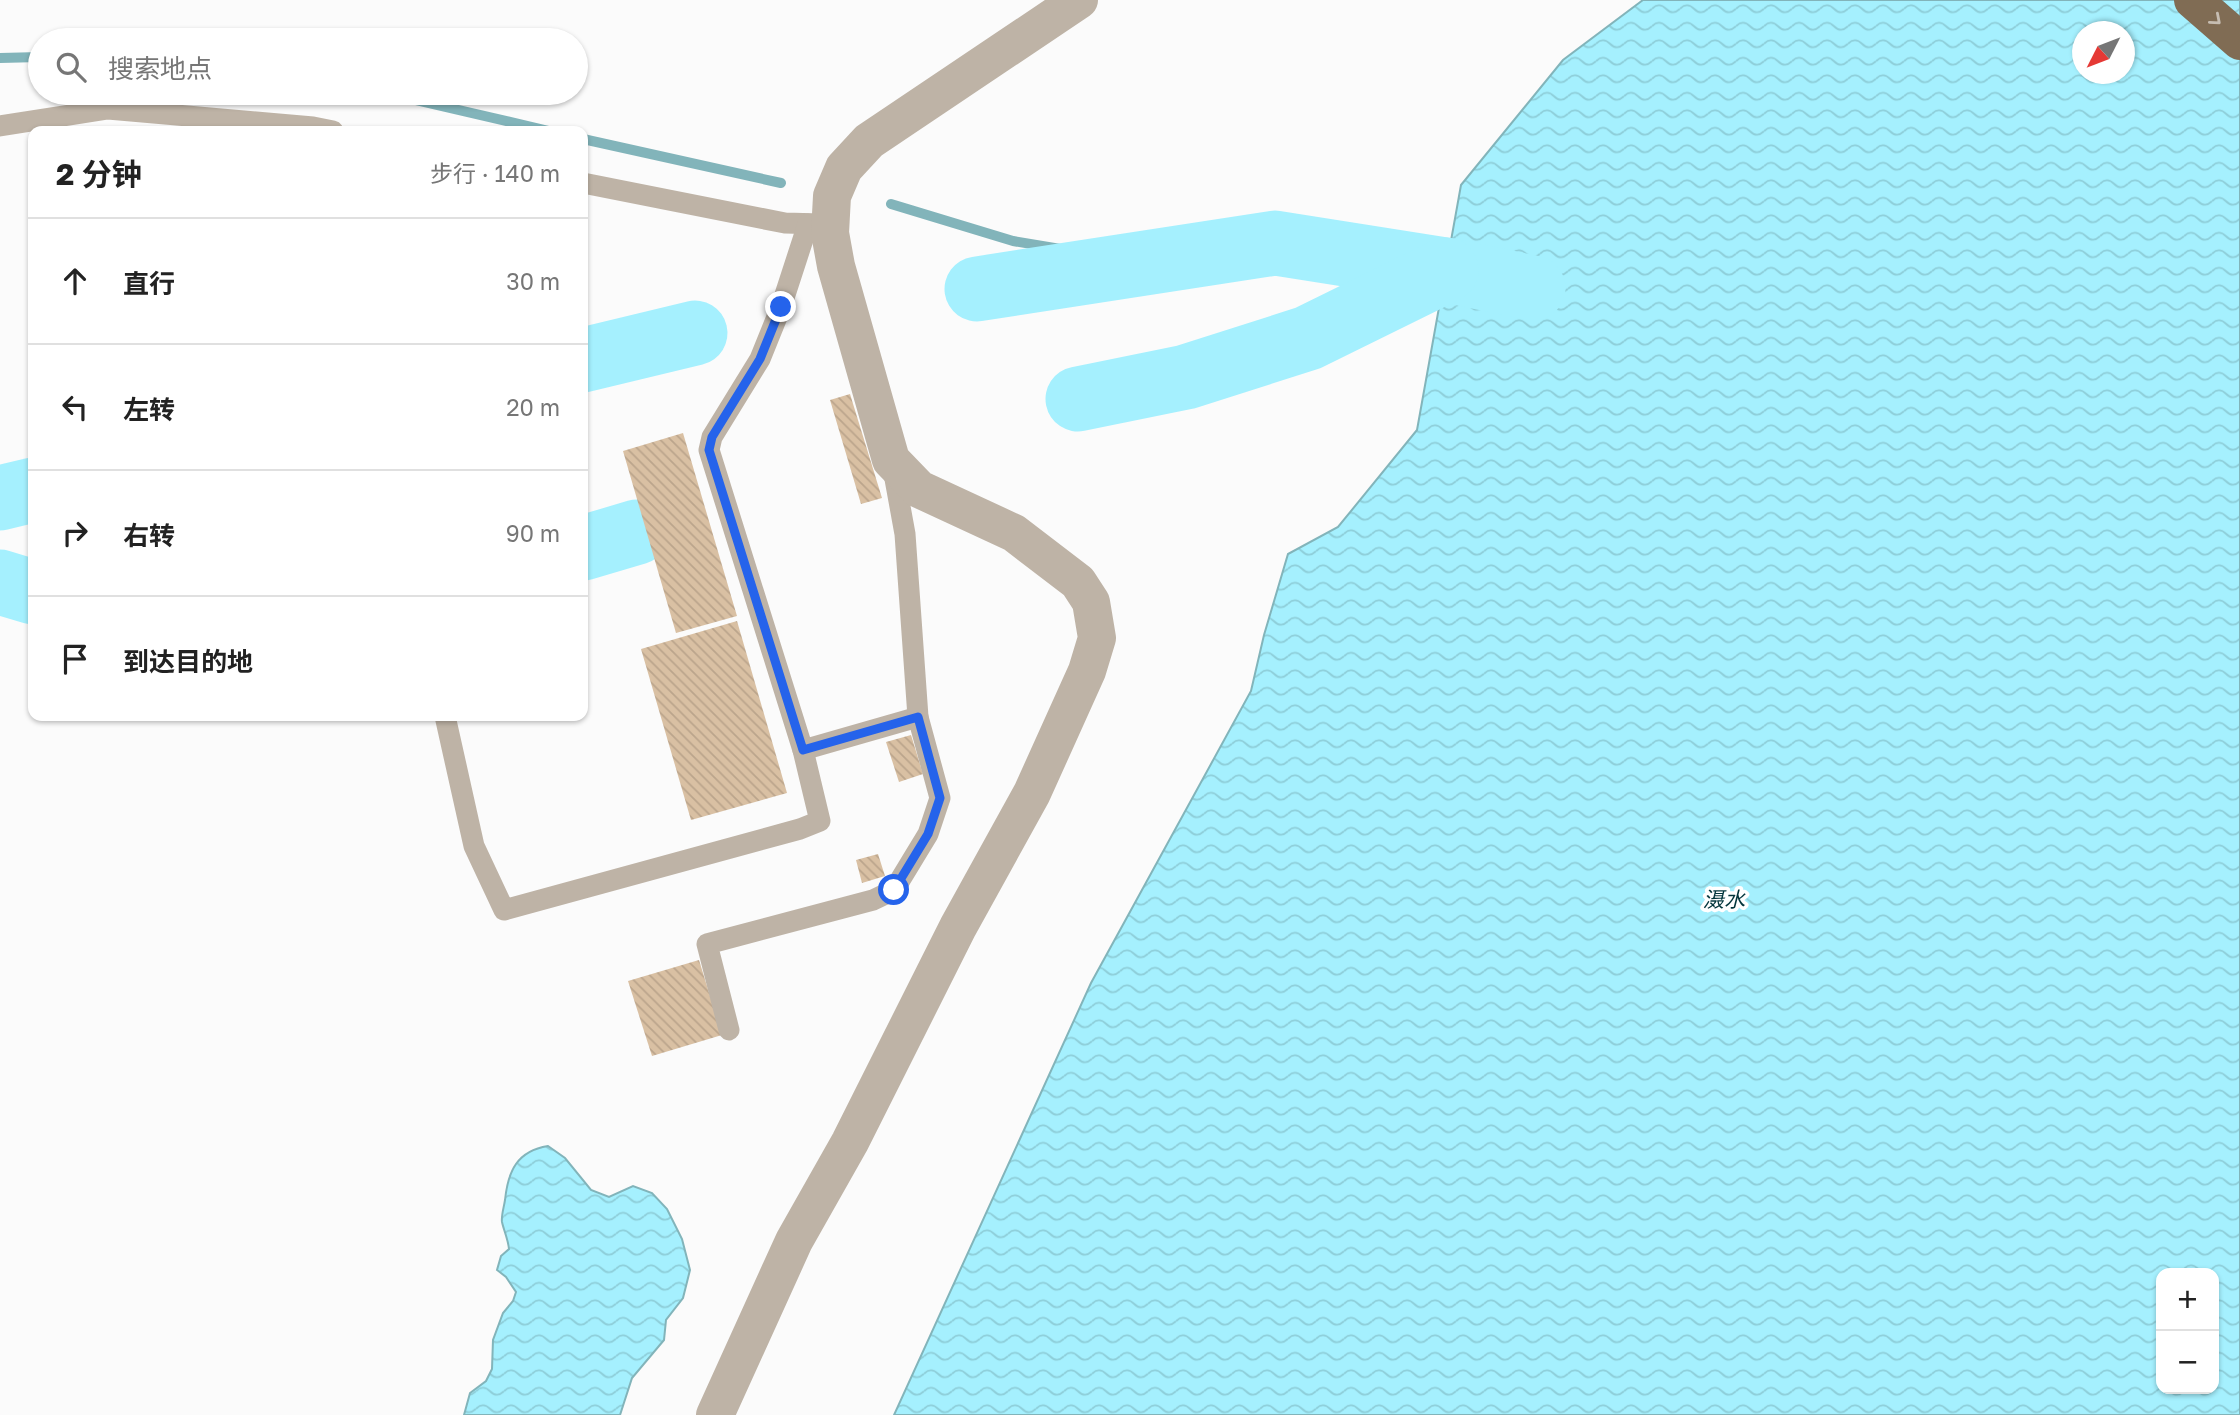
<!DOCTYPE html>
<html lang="zh">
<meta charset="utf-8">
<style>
body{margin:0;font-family:"Golos Text","Noto Sans SC",sans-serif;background:#f2f2f2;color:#222}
.controls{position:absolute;right:21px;bottom:21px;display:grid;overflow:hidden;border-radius:14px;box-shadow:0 2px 5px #0004}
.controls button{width:63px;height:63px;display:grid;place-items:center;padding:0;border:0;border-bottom:2px solid #e0e0e0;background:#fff;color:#222;font:35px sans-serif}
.compass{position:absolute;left:2072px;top:21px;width:63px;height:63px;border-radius:50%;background:#fff;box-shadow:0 2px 5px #0004;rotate:228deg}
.stop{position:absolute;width:21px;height:21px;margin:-16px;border:5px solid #2563eb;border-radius:50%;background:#fff}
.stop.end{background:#2563eb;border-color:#fff;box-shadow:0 2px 7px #0008}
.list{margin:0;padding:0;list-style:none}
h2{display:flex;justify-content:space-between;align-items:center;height:91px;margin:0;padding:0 28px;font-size:30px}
h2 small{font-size:23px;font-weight:400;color:#767676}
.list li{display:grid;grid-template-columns:46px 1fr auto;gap:21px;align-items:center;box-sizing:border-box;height:126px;padding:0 28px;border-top:2px solid #e0e0e0}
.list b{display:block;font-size:26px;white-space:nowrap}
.list em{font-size:23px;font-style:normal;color:#767676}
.icon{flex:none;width:38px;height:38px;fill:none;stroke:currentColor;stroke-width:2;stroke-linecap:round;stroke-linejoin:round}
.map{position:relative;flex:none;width:2240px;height:1415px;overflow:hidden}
.search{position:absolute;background:#fff;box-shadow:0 2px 5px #0004;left:28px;top:28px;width:560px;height:77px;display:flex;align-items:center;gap:18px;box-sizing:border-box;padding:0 24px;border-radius:38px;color:#767676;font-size:26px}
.panel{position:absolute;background:#fff;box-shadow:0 2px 5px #0004;left:28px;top:126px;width:560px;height:595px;border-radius:14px}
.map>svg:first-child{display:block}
.water{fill:url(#water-waves);stroke:#82b4ba;stroke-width:2;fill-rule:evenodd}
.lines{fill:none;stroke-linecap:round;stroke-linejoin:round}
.stream{stroke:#82b4ba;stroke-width:10}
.river{stroke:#a5f0fe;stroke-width:65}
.building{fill:url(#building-back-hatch)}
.service{stroke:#beb3a6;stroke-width:21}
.minor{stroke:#beb3a6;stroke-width:38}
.trunk{stroke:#806c54;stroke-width:38}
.oneway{stroke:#c6bdb2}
.route{stroke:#2563eb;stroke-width:9}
.labels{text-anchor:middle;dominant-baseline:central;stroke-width:7;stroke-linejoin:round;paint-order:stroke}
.water-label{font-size:21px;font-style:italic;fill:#02343b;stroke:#fff}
</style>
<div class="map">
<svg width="2240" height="1415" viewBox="0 0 2240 1415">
<defs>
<pattern id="water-waves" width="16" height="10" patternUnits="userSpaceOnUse" patternTransform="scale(1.75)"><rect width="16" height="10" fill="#a5f0fe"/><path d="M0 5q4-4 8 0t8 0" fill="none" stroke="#8eced9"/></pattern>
<pattern id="building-back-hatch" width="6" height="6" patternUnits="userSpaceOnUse" patternTransform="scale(1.75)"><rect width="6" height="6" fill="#d9c0a3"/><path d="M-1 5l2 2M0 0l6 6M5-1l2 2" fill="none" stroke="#bba58c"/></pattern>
</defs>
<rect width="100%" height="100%" fill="#fbfbfb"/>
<g class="water">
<path d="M1643,0h597v1415h-1346l197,-432 160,-292 13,-56 24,-81 50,-27 79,-97 44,-245 102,-125zM2082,32h42v42h-42zM2161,1273h53v116h-53z"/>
<path d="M548,1146l17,12 26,32 18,7 24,-11 19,7 15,16 15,30 8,31 -7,28 -17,22 -2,20 -32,38 -12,37h-156l6,-22 16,-12 6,-12 1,-29 10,-27 10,-12 3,-9 -10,-15 -9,-7 4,-14 8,-7c-1,-10 -5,-18 -7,-27 -1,-6 2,-15 3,-22 3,-29 12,-49 43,-54z"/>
</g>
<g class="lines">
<g class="stream">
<path d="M0,58l40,-1"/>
<path d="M385,93l164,38"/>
<path d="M583,139l198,44"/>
<path d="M891,204l122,37 132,22"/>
</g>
<g class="river">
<path d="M977,289l298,-46 171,27 87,18"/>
<path d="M583,360l112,-27"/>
<path d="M1078,399l108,-22 122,-39 138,-68"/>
<path d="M0,498l33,-8"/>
<path d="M583,548l54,-16"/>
<path d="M0,582l33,10"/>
</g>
</g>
<g class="building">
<path d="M850,394l32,104 -21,6 -31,-104z"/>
<path d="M683,433l54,183 -61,17 -53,-182z"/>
<path d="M737,621l50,172 -96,27 -50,-171z"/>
<path d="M911,735l12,39 -24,8 -13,-40z"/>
<path d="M878,854l7,22 -23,7 -6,-23z"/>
<path d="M699,960l23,75 -70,21 -24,-75z"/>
</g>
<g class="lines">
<g class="service">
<path d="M0,126l108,-17 205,18 20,4"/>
<path d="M583,183l202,40 36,1"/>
<path d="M808,224l-27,83 -21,52 -48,78 -3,13 94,300 115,-33"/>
<path d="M445,716l29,130 30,64 296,-81 20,-8 -17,-71"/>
<path d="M729,1030l-22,-86 166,-44 21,-10 34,-56 12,-36 -22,-81 -13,-183 -12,-66"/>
</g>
<path class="minor" d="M715,1415l79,-174 56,-99 108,-215 74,-134 55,-122 10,-33 -6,-36 -13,-20 -64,-49 -95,-44 -28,-29 -55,-194 -6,-33 2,-37 12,-28 25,-27 210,-141"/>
<path class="trunk" d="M2193,0l47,41"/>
</g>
<defs><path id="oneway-chevron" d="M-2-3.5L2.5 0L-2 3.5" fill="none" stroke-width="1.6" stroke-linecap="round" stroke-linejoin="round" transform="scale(1.75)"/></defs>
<use class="oneway" href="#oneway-chevron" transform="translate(2216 20) rotate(41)"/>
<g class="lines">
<path class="route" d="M781,307l-21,52 -48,78 -3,13 94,300 115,-33 22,81 -12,36 -34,56"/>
</g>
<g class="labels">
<g class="water-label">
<text x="1724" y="899">滠水</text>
</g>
</g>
</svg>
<div class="controls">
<button>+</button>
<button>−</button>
</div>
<svg class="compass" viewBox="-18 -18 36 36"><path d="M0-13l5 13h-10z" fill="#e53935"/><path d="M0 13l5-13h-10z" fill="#767676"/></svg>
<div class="stop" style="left:894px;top:890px"></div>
<div class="stop end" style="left:781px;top:307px"></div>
<div class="search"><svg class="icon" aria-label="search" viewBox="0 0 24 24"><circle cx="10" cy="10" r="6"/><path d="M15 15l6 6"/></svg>搜索地点</div>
<section class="panel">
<h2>2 分钟<small>步行 · 140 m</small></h2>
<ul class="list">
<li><svg class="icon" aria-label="ahead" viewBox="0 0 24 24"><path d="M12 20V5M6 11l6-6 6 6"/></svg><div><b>直行</b></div><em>30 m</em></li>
<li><svg class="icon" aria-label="left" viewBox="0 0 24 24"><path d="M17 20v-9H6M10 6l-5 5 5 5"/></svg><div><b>左转</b></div><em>20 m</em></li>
<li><svg class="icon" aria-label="right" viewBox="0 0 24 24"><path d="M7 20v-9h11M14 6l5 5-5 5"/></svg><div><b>右转</b></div><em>90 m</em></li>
<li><svg class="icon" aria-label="arrive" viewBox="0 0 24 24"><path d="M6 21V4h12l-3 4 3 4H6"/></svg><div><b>到达目的地</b></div></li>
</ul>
</section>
</div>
